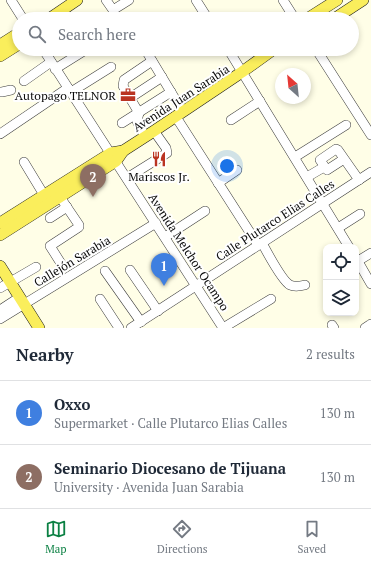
<!DOCTYPE html>
<meta charset="utf-8">
<style>
body{margin:0;font-family:"PT Serif",serif;background:#f6f6f7;color:#1f2937}
.controls{position:absolute;right:12px;bottom:12px;display:grid;overflow:hidden;border-radius:8px;box-shadow:0 2px 6px #0003}
.controls button{width:36px;height:36px;display:grid;place-items:center;padding:0;border:0;border-bottom:1px solid #e0e1e3;background:#fff;color:#1f2937;font:20px sans-serif}
.compass{position:absolute;left:275px;top:68px;width:36px;height:36px;border-radius:50%;background:#fff;box-shadow:0 2px 6px #0003;rotate:333deg}
.you{position:absolute;left:227px;top:166px;width:14px;height:14px;margin:-10px;border:3px solid #fff;border-radius:50%;background:#1a73e8;box-shadow:0 0 0 6px #1a73e833}
.badge{display:grid;place-items:center;width:26px;height:26px;border-radius:50%;background:#0b8043;color:#fff;font-size:13px;font-weight:700}
.pin{position:absolute;translate:-50% -33px;filter:drop-shadow(0 1px 2px #0008)}
.pin::after{content:'';position:absolute;top:21px;width:14px;height:12px;background:inherit;clip-path:polygon(0 0,100% 0,50% 100%)}
.list{margin:0;padding:0;list-style:none}
h2{display:flex;justify-content:space-between;align-items:center;height:52px;margin:0;padding:0 16px;font-size:17px}
h2 small{font-size:13px;font-weight:400;color:#747a83}
.list li{display:grid;grid-template-columns:26px 1fr auto;gap:12px;align-items:center;box-sizing:border-box;height:64px;padding:0 16px;border-top:1px solid #e0e1e3}
.list b{display:block;font-size:15px;white-space:nowrap}
.list p{margin:0;font-size:13px;white-space:nowrap;color:#747a83}
.list em{font-size:13px;font-style:normal;color:#747a83}
.icon{flex:none;width:22px;height:22px;fill:none;stroke:currentColor;stroke-width:2;stroke-linecap:round;stroke-linejoin:round}
.map{position:relative;flex:none;width:371px;height:328px;overflow:hidden}
.search{position:absolute;background:#fff;box-shadow:0 2px 6px #0003;left:12px;right:12px;top:12px;height:44px;display:flex;align-items:center;gap:10px;box-sizing:border-box;padding:0 14px;border-radius:22px;color:#747a83;font-size:15px}
.sheet{height:180px;background:#fff}
nav{display:flex;justify-content:space-around;align-items:center;box-sizing:border-box;height:56px;border-top:1px solid #e0e1e3;background:#fff;font-size:11px;color:#747a83}
nav a{display:grid;justify-items:center;gap:2px}
nav .on{color:#0b8043}
.map>svg:first-child{display:block}
.lines{fill:none;stroke-linecap:round;stroke-linejoin:round}
.minor-casing{stroke:#3d3d3d;stroke-width:10}
.major-casing{stroke:#1b1b1b;stroke-width:12}
.minor{stroke:#fff;stroke-width:9}
.major{stroke:#faee5c;stroke-width:11}
.labels{text-anchor:middle;dominant-baseline:central;stroke-width:4;stroke-linejoin:round;paint-order:stroke}
.poi-label{font-size:12px;fill:#0a0a0a;stroke:#fff;text-anchor:end}
.street-label{font-size:12px;fill:#0a0a0a;stroke:#fff}
</style>
<div class="map">
<svg width="371" height="328" viewBox="0 0 371 328">
<rect width="100%" height="100%" fill="#fffee7"/>
<g class="lines">
<g class="minor-casing">
<g id="minor">
<path d="M11,0l12,19"/>
<path d="M106,0l7,10 16,-10"/>
<path d="M196,0l12,19"/>
<path d="M283,0l12,19"/>
<path d="M43,49l180,279"/>
<path d="M145,49l38,63"/>
<path d="M228,49l121,198"/>
<path d="M316,49l55,86"/>
<path d="M55,69l32,-20"/>
<path d="M24,81l27,-19"/>
<path d="M0,92h2l9,-2"/>
<path d="M71,92l40,-25"/>
<path d="M130,98l-7,-12 1,-6 28,-19"/>
<path d="M139,113l-9,-15 32,-21"/>
<path d="M139,113l-2,8 8,16"/>
<path d="M176,117l82,128"/>
<path d="M231,120l29,-19"/>
<path d="M122,123l49,-31"/>
<path d="M0,134l68,-46"/>
<path d="M295,157l51,-32"/>
<path d="M344,159l-17,11 -7,-10 16,-11 2,1 21,30"/>
<path d="M24,162l20,33"/>
<path d="M307,177l17,-10"/>
<path d="M127,178l40,-25 -1,-5 -12,-17"/>
<path d="M218,183l19,-13"/>
<path d="M60,197l19,28v2l-29,19 12,19"/>
<path d="M50,218l17,-11"/>
<path d="M338,228l22,-14"/>
<path d="M165,237l40,-26"/>
<path d="M262,243c5,9 20,38 28,42 4,2 11,1 15,0"/>
<path d="M356,258l15,26"/>
<path d="M358,261l13,-8"/>
<path d="M130,270l28,41"/>
<path d="M105,271l36,51"/>
<path d="M0,288l36,-21"/>
<path d="M100,299l19,29"/>
<path d="M0,310l20,-13"/>
<path d="M0,319l156,-96"/>
<path d="M332,325l2,3"/>
<path d="M131,328l240,-156"/>
<path d="M223,328l48,-29"/>
<path d="M365,328l6,-4"/>
</g>
</g>
<g class="major-casing">
<g id="major">
<path d="M49,19l28,-19"/>
<path d="M307,19l30,-19"/>
<path d="M334,19l29,-19"/>
<path d="M0,45l19,-12"/>
<path d="M0,56l19,-12"/>
<path d="M0,223l111,-70 12,-2 31,-20 88,-59 32,-23"/>
<path d="M0,235l116,-74 7,-10"/>
<path d="M0,266l39,62"/>
</g>
</g>
<use href="#minor" class="minor"/>
<use href="#major" class="major"/>
</g>
<defs>
<g id="office-bare" transform="scale(1.2)"><path d="M-6-3h4V-5.5h4V-3h4V5H-6ZM-1-4.5V-3h2v-1.5ZM-6 0V1H6V0Z" fill="#ba3422" stroke="#fff" stroke-width="2.5" paint-order="stroke"/></g>
<g id="restaurant-bare" transform="scale(1.2)"><path d="M-5-6h1v4h1v-4h1v4h1v-4h1v5L-1.5 .5V6h-2V.5L-5-1ZM5-6V6H3V1.5H1.5Q1.5-4 5-6Z" fill="#ba3422" stroke="#fff" stroke-width="2.5" paint-order="stroke"/></g>
</defs>
<g fill-rule="evenodd">
<use href="#office-bare" x="128" y="95"/>
<use href="#restaurant-bare" x="159" y="159"/>
</g>
<g class="labels">
<g class="poi-label">
<text x="116" y="95">Autopago TELNOR</text>
<text x="159" y="176" text-anchor="middle">Mariscos Jr.</text>
</g>
<g class="street-label">
<text transform="translate(181 98) rotate(-33)">Avenida Juan Sarabia</text>
<text transform="translate(275 220) rotate(-33)">Calle Plutarco Elias Calles</text>
<text transform="translate(189 252) rotate(57)">Avenida Melchor Ocampo</text>
<text transform="translate(72 261) rotate(-31)">Callejón Sarabia</text>
</g>
</g>
</svg>
<div class="controls">
<button><svg class="icon" aria-label="locate" viewBox="0 0 24 24"><circle cx="12" cy="12" r="6"/><path d="M12 2v4M12 18v4M2 12h4M18 12h4"/></svg></button>
<button><svg class="icon" aria-label="layers" viewBox="0 0 24 24"><path d="M12 4l9 5-9 5-9-5zM3 14l9 5 9-5"/></svg></button>
</div>
<svg class="compass" viewBox="-18 -18 36 36"><path d="M0-13l5 13h-10z" fill="#e53935"/><path d="M0 13l5-13h-10z" fill="#747a83"/></svg>
<div class="you"></div>
<div class="pin badge" style="left:164px;top:286px;background:#3f7fe0">1</div>
<div class="pin badge" style="left:93px;top:197px;background:#8d6e63">2</div>
<div class="search"><svg class="icon" aria-label="search" viewBox="0 0 24 24"><circle cx="10" cy="10" r="6"/><path d="M15 15l6 6"/></svg>Search here</div>
</div>
<section class="sheet">
<h2>Nearby<small>2 results</small></h2>
<ul class="list">
<li><span class="badge" style="background:#3f7fe0">1</span><div><b>Oxxo</b><p>Supermarket · Calle Plutarco Elias Calles</p></div><em>130 m</em></li>
<li><span class="badge" style="background:#8d6e63">2</span><div><b>Seminario Diocesano de Tijuana</b><p>University · Avenida Juan Sarabia</p></div><em>130 m</em></li>
</ul>
</section>
<nav>
<a class="on"><svg class="icon" aria-label="map" viewBox="0 0 24 24"><path d="M3 6l6-2 6 2 6-2v14l-6 2-6-2-6 2zM9 4v14M15 6v14"/></svg>Map</a>
<a><svg class="icon" aria-label="directions" viewBox="0 0 24 24"><path d="M12 3l9 9-9 9-9-9zM9 14v-3h6M13 9l2 2-2 2"/></svg>Directions</a>
<a><svg class="icon" aria-label="saved" viewBox="0 0 24 24"><path d="M7 4h10v16l-5-4-5 4z"/></svg>Saved</a>
</nav>
